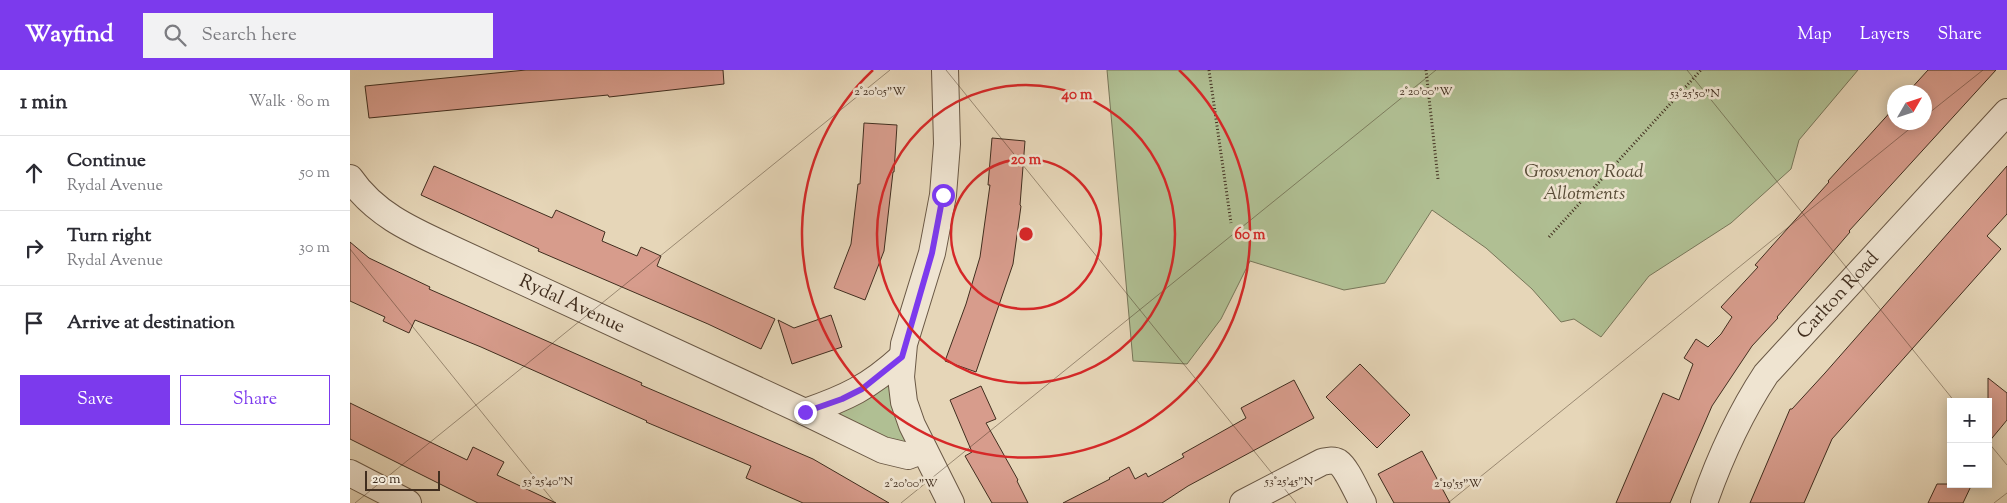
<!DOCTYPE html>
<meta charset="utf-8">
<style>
body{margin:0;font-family:"Sorts Mill Goudy",serif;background:#f2f2f3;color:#2b2b33}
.controls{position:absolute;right:15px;bottom:15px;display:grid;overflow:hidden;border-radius:0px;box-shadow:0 2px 12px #0003}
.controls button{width:45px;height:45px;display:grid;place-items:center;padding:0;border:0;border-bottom:1px solid #e1e1e2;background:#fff;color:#2b2b33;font:25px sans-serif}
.compass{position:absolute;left:1537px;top:15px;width:45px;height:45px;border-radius:50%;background:#fff;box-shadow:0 2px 12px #0003;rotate:51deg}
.scale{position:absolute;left:15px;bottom:12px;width:75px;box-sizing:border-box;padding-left:5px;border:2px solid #412e1f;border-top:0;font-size:14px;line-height:18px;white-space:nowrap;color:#412e1f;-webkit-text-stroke:4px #efe4d1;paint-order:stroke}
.stop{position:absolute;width:15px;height:15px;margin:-11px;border:4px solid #7c3aed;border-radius:50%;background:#fff}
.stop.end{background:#7c3aed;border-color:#fff;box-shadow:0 1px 5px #0008}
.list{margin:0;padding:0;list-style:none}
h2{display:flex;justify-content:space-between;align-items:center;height:65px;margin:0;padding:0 20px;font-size:21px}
h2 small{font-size:16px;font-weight:400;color:#7c7c81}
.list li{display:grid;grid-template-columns:32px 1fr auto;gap:15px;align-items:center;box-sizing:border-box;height:75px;padding:0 20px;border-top:1px solid #e1e1e2}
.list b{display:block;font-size:19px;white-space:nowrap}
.list p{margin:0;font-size:16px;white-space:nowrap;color:#7c7c81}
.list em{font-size:16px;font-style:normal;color:#7c7c81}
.actions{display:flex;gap:10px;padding:15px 20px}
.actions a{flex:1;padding:11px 0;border:1px solid #7c3aed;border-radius:0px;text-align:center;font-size:18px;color:#7c3aed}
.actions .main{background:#7c3aed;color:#fff}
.icon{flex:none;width:28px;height:28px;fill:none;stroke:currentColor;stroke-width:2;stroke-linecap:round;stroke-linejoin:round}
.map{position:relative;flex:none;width:1657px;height:433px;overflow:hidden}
header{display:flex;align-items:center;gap:30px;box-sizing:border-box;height:70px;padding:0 25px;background:#7c3aed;color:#fff}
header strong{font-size:24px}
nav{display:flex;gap:28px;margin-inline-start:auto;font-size:18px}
.search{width:350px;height:45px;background:#f2f2f3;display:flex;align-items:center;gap:12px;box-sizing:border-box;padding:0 18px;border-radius:0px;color:#7c7c81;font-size:19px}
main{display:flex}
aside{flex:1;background:#fff}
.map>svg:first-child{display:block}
.green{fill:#b0bf93;stroke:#787659}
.building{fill:#d79c8c;stroke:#412e1f}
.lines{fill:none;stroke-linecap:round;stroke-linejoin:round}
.street-casing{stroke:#6a5845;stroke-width:28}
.path{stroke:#412e1f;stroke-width:3;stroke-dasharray:1 2.5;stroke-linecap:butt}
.street{stroke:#efe4d1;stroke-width:26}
.route{stroke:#7c3aed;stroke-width:6}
.ticks{fill:none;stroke:#412e1f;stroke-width:1;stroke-opacity:0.45}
.ring{fill:none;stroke:#d62828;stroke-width:2.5}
.labels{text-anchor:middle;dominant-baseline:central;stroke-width:5;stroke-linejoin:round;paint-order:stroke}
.park-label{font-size:19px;font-style:italic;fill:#574b36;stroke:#efe4d1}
.street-label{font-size:19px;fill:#412e1f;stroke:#efe4d1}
.ticks-label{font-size:12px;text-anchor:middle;fill:#412e1f;stroke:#efe4d1;stroke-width:5;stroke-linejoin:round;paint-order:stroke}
.centre{fill:#d62828;stroke:#efe4d1;stroke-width:2.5}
.ring-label{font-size:15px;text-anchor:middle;font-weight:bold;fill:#d62828;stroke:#efe4d1;stroke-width:5;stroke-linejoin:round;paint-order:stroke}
</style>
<header>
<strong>Wayfind</strong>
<div class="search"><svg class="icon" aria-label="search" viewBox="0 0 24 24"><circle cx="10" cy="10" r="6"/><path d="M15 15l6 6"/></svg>Search here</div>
<nav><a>Map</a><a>Layers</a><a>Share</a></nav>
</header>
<main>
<aside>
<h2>1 min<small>Walk · 80 m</small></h2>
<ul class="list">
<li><svg class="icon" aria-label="ahead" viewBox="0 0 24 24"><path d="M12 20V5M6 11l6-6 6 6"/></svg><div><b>Continue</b><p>Rydal Avenue</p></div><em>50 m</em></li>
<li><svg class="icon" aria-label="right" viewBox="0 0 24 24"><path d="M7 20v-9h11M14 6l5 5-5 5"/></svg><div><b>Turn right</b><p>Rydal Avenue</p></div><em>30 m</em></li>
<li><svg class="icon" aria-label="arrive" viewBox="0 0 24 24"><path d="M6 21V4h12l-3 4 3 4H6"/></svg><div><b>Arrive at destination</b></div></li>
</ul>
<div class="actions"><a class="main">Save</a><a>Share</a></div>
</aside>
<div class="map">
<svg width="1657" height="433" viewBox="0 0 1657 433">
<rect width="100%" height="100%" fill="#e6d6b8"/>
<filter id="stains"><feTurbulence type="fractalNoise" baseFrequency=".004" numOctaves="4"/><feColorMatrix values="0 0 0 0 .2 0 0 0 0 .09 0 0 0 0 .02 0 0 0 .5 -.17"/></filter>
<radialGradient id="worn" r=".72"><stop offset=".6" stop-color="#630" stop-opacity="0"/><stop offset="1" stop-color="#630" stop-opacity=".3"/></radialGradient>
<g class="green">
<path d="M757,0h751l-59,70 -8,29 -60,54 -82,53 -48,61 -27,-18 -13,3 -29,-33 -46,-41 -54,-38 -47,73 -41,7 -94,-29 -29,58 -34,45 -54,-3z"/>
<path d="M551,307l7,79 -70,-28 4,-29z"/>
</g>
<g class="building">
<path d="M176,0h197l1,14 -115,13 -1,-2 -239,23 -4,-32z"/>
<path d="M1578,0h68l-147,161 1,1 -73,85 1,1 -26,28 -40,60 -42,97h-54l47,-110 16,7 14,-36 -9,-6 12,-19 12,8 13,-13 11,-17 -11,-10 37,-40 -3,-2 74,-83 -1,-1 66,-73v14h30v-30h-16z"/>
<path d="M514,53l33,2 -3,47h-1l-9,79 -19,49 -31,-12 17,-44 7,-60h2z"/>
<path d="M642,68l33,3 -5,64 1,1 -8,58 -37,108 -31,-11 21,-57 14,-47 10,-72h-2z"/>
<path d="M84,96l118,52 4,-8 49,22 -3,9 35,15 4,-9 20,9 -4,10 118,53 -14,30 -53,-25 -170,-73 1,-2 -118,-54z"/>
<path d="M1657,96v48l-20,22 14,13 -169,190 -28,64h-54l40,-94h2l33,-36z"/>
<path d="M0,172l19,16 61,29 -1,2 213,94 -1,2 172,74 76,44h-86l-57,-25 5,-12 -105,-44 1,-1 -166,-74 -66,-27 -6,13 -26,-12 2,-4 -35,-16z"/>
<path d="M481,245l11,32 -50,17 -14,-44 16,8z"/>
<path d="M1010,294l50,51 -33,33 -51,-51z"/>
<path d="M1638,308l19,15v27l-19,23z"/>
<path d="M944,310l20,38 -126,68 -26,17h-99l47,-24 -1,-1 20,-11 6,12 11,-6 2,4 36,-20 -2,-3 64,-36 -5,-10z"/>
<path d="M631,316l15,33 -10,4 32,57 -1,1 11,22h-36l-27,-47 7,-4 -22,-52z"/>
<path d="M0,333l117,57 6,-13 31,15 -7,13 59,28h-78l-128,-64z"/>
<path d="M1072,381l28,52h-56l-16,-29z"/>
<path d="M1587,414h35l-9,19h-35z"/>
</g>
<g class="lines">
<g class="street-casing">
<g id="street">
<path d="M595,0l2,74 -4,51 -11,58 -28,91 -3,33 3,25 8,23 39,78"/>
<path id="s1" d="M0,108c24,35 59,51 96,68l359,166 78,38 25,6 16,-6"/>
<path d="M455,342c41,-14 64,-25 97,-55"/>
<path d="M0,403l58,30"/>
<path d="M893,433l79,-41c5,-1 11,-3 16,0 9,6 19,31 25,41"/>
<path id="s2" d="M1354,433c16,-46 35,-88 62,-129l241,-262"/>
</g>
</g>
<g class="path">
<path d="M859,0l22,153"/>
<path d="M1076,0l12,109"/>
<path d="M1199,167l152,-167"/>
</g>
<use href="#street" class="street"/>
</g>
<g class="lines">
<path class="route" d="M455,342l37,-13 20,-10 40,-32 30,-104 11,-58"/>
</g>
<path class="ticks" d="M596,0l350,433M1337,0l268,332M1574,47l59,-47M0,179l205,254M1638,372l19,23M5,433l535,-433M551,433l535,-433M1098,433l470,-381M1644,433l13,-10"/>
<g class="ring">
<circle cx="676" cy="164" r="75"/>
<circle cx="676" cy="164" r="149"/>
<path d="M829 0A224 224 0 1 1 523 0"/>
</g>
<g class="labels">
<g class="park-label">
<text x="1234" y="102">Grosvenor Road<tspan x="1234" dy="22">Allotments</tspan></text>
</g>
<g class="street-label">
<text stroke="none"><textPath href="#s2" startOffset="250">Carlton Road</textPath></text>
<text stroke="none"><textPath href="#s1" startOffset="258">Rydal Avenue</textPath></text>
</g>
</g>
<g class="ticks-label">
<text x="530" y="25">2°20'05"W</text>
<text x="1076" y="25">2°20'00"W</text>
<text x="1345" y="27">53°25'50"N</text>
<text x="198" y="415">53°25'40"N</text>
<text x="939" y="415">53°25'45"N</text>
<text x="561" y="417">2°20'00"W</text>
<text x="1108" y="417">2°19'55"W</text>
</g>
<circle cx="676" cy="164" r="8" class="centre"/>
<g class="ring-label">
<text x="727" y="29">40 m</text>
<text x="676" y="94">20 m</text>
<text x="900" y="169">60 m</text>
</g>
<rect width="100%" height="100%" filter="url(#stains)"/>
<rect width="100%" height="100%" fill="url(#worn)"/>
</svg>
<div class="controls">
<button>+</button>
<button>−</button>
</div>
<svg class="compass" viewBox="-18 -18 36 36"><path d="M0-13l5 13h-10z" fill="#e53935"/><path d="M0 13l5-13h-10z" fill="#7c7c81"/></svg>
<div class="scale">20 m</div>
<div class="stop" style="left:593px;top:125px"></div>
<div class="stop end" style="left:455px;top:342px"></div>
</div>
</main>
